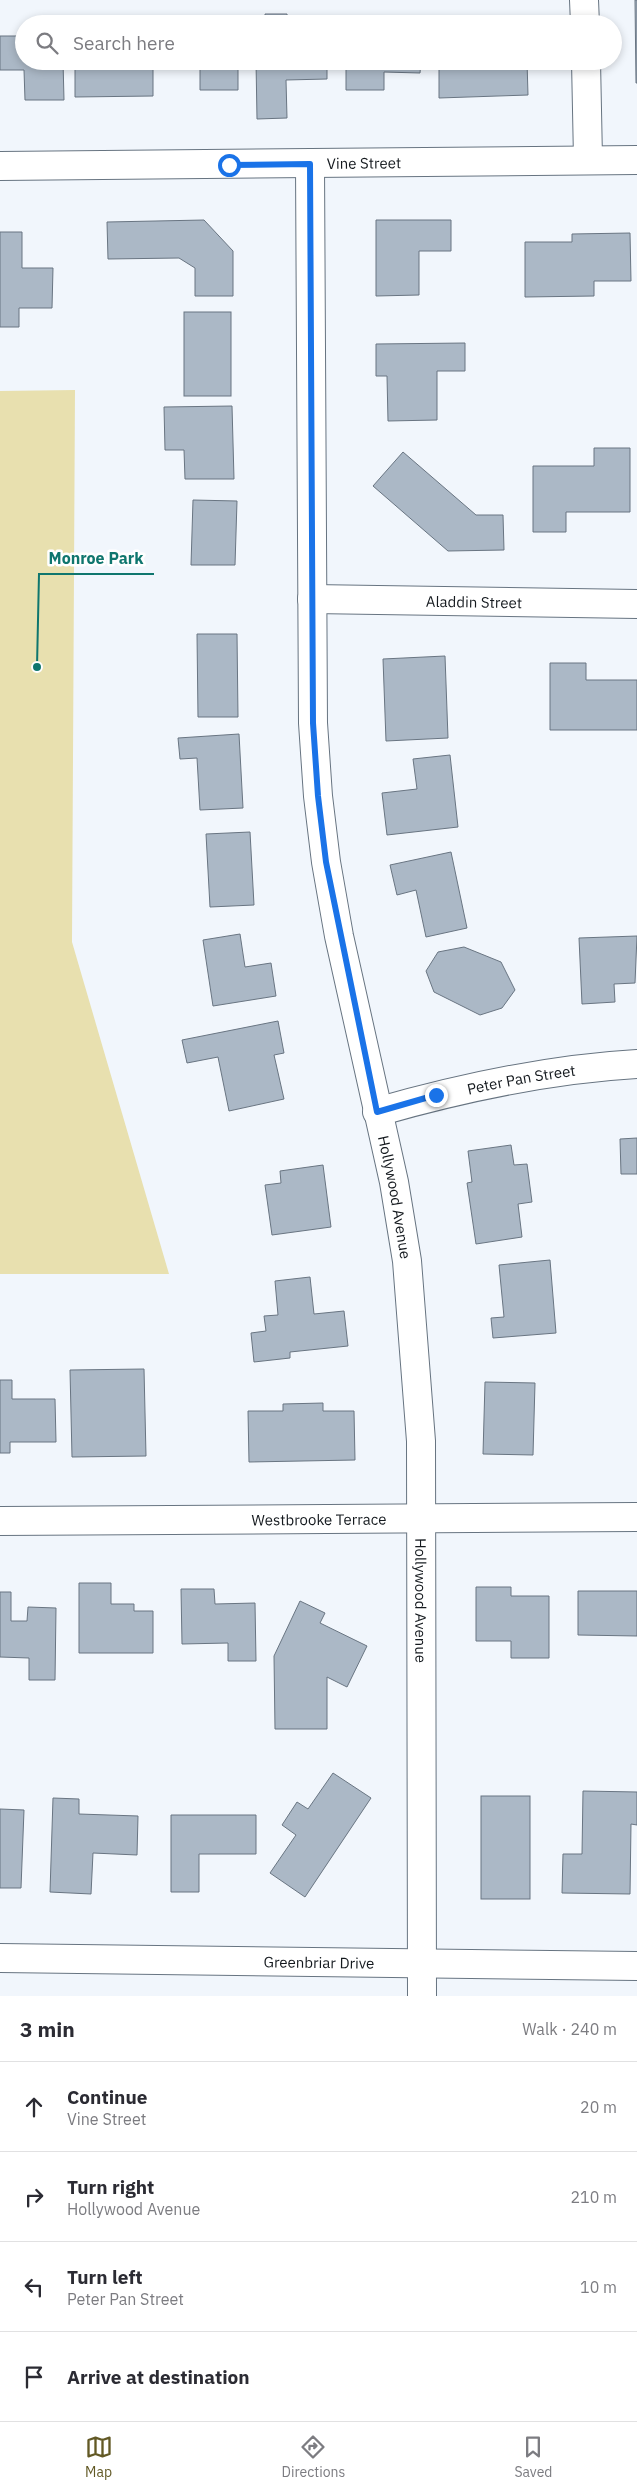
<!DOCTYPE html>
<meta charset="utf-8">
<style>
body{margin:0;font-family:"IBM Plex Sans",sans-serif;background:#f2f2f3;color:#2b2b33}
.stop{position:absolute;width:15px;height:15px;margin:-11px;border:4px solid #1a73e8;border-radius:50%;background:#fff}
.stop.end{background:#1a73e8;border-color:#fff;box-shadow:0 1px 5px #0008}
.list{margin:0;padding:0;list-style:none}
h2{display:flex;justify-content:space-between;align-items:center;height:65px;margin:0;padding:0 20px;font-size:21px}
h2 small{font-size:16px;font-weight:400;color:#7c7c81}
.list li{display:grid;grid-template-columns:32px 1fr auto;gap:15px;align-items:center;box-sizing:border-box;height:90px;padding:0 20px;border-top:1px solid #e1e1e2}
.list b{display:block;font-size:19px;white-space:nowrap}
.list p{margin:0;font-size:16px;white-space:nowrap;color:#7c7c81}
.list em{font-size:16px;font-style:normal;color:#7c7c81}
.icon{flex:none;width:28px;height:28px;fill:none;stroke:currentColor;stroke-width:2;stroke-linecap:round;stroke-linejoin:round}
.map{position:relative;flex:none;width:637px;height:1996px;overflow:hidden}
.search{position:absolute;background:#fff;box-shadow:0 2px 8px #0003;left:15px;right:15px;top:15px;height:55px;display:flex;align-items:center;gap:12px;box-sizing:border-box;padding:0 18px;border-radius:28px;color:#7c7c81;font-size:19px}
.sheet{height:425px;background:#fff}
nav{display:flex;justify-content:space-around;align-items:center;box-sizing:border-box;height:70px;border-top:1px solid #e1e1e2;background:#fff;font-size:14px;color:#7c7c81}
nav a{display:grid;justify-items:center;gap:2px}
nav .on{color:#625925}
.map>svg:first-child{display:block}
.green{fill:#e8e0af}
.building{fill:#abb8c6;stroke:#697582}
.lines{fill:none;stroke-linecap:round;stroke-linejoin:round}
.minor-casing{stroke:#677481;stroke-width:30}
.minor{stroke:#fff;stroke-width:28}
.route{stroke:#1a73e8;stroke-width:6}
.labels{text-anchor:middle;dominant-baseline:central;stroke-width:5;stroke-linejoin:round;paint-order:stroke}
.street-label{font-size:15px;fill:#14191e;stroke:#fff}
.leader{fill:none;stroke:#0f766e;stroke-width:2}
.callout-dot{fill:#0f766e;stroke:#fff;stroke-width:2}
.callout-label{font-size:16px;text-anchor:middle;font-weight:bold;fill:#0f766e;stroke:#fff;stroke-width:5;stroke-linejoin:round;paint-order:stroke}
</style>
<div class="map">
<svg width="637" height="1996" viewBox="0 0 637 1996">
<rect width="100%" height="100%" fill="#f1f6fc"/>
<path class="green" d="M75,390l-3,552 97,332h-169v-883z"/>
<g class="building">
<path d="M635,0h2v83h-1z"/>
<path d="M265,14h22l1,10h-23z"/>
<path d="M0,36h24v25h39l1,39h-39l-1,-30h-24z"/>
<path d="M75,61h78v35l-78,1z"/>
<path d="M164,61h74v29h-38v-27h-36z"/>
<path d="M256,61h71v18l-41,1 1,38 -30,1z"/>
<path d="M346,61h75l-1,12 -36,-1v18h-38z"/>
<path d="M439,61h88l1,34 -89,3z"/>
<path d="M204,220l29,31v45h-38v-28l-16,-10 -71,1 -1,-37z"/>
<path d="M376,220h75v31h-32v44l-43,1z"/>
<path d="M0,232h22v36h31l-1,40h-33v19h-19z"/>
<path d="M630,233l1,48h-37v15l-69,1v-55h47v-8z"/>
<rect x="184" y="312" width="47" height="84"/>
<path d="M465,343v28h-28v49l-49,1 -1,-45h-11v-32z"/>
<path d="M232,406l2,73h-49l-1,-29h-19l-1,-43z"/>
<path d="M594,448h36v64h-64v20h-33v-66h61z"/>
<path d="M403,452l73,63h27l1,35 -56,1 -75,-65z"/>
<path d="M193,500l44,1 -2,64h-44z"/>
<path d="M197,634h40l1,83h-40z"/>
<path d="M445,656l3,82 -62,3 -3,-82z"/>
<path d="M550,663h36v17h51v50h-87z"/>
<path d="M239,734l4,74 -43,2 -3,-52 -17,1 -2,-21z"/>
<path d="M450,755l8,72 -71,8 -5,-42 35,-4 -4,-30z"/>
<path d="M250,832l4,73 -44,2 -4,-73z"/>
<path d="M451,852l16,76 -41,9 -10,-47 -19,5 -7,-30z"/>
<path d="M240,934l5,33 26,-4 5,33 -63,10 -10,-66z"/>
<path d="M637,936l-2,47 -21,1 1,18 -33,2 -3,-66z"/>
<path d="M464,947l37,15 14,28 -13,18 -22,7 -46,-23 -8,-21 12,-19z"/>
<path d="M278,1021l6,32 -10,2 10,44 -55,12 -11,-54 -31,6 -5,-23z"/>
<path d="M637,1138v36h-16l-1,-35z"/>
<path d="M511,1145l3,20 13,-1 5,38 -14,2 4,33 -46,7 -9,-61 5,-1 -4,-31z"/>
<path d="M323,1165l8,62 -59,8 -7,-50 16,-2 -1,-12z"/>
<path d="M550,1260l6,73 -63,5 -2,-20 13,-1 -5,-52z"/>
<path d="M310,1277l4,37 30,-3 4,35 -58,6v6l-36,4 -3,-29 15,-2 -2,-15 14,-1 -3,-34z"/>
<path d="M144,1369l2,87 -74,1 -2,-87z"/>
<path d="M0,1380h12v19h43l1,43h-46v11h-10z"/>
<path d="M485,1382l50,1 -2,72 -50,-1z"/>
<path d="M323,1403v8h31l1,49 -106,2 -1,-51h35v-7z"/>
<path d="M79,1583h32v21h23v7h19v42h-74z"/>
<path d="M476,1587h35v9h38v62h-38v-17h-35z"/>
<path d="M181,1589h33l1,15 40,-1 1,58h-28v-18l-46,1z"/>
<path d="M578,1591h59v45l-59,-1z"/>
<path d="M0,1592h11v29h16l1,-14 28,1 -1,72h-26v-22l-29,-1z"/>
<path d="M300,1601l25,12 -5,10 47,23 -20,41 -20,-10v52h-52l-1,-73z"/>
<path d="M333,1773l38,25 -66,99 -35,-24 26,-38 -14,-10 15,-23 11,7z"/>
<path d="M583,1791l54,1v33l-6,-1 -1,70 -68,-1 1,-39h19z"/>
<rect x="481" y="1796" width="49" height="103"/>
<path d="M53,1798l26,1v15l59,2 -1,39 -44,-2 -2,41 -41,-2z"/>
<path d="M0,1809l24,1 -3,78h-21z"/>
<path d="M171,1815h85v39h-57v38h-28z"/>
</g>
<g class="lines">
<g class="minor-casing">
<g id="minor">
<path d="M584,0l1,24"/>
<path d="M586,61l2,98"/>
<path id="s1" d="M310,164l3,559 5,73 8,66 13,74 55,246 13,79 14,180 1,555"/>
<path id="s2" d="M0,166l637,-6"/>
<path id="s3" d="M312,599l325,5"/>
<path id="s4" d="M377,1112c84,-24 172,-43 260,-48"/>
<path id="s5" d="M0,1521l637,-4"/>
<path id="s6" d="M0,1958l637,8"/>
</g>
</g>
<use href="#minor" class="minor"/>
</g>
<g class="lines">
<path class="route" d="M229,165l81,-1 3,559 5,73 8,66 51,250 59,-17"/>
</g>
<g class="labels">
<g class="street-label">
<text stroke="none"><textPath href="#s2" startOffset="364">Vine Street</textPath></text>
<text stroke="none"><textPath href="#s3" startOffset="162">Aladdin Street</textPath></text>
<text stroke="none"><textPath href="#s4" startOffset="148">Peter Pan Street</textPath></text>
<text stroke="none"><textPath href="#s1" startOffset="1041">Hollywood Avenue</textPath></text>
<text stroke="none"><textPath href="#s5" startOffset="319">Westbrooke Terrace</textPath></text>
<text stroke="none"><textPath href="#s1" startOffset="1446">Hollywood Avenue</textPath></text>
<text stroke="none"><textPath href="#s6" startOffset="319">Greenbriar Drive</textPath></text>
</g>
</g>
<path class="leader" d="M37 667L39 574H154"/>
<circle class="callout-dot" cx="37" cy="667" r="5"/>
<g class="callout-label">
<text x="96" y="564">Monroe Park</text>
</g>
</svg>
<div class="stop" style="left:229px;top:165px"></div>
<div class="stop end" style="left:436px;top:1095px"></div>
<div class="search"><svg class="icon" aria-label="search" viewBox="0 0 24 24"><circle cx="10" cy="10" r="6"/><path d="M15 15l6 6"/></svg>Search here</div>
</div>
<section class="sheet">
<h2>3 min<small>Walk · 240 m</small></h2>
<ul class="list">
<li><svg class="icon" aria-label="ahead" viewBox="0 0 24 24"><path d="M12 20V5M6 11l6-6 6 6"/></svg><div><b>Continue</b><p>Vine Street</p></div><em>20 m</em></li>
<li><svg class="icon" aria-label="right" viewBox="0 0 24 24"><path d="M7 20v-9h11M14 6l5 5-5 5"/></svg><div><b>Turn right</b><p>Hollywood Avenue</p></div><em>210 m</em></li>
<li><svg class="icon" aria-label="left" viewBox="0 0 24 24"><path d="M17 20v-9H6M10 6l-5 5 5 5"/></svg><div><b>Turn left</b><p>Peter Pan Street</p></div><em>10 m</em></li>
<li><svg class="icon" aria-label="arrive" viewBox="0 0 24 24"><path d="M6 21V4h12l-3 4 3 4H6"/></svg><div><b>Arrive at destination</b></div></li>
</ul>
</section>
<nav>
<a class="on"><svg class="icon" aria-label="map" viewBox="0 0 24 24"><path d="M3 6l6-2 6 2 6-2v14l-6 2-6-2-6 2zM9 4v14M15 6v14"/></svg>Map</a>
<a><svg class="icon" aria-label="directions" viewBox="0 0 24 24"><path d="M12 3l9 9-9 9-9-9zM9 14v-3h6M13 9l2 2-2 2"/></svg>Directions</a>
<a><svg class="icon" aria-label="saved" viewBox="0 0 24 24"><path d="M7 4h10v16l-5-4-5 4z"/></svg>Saved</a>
</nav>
